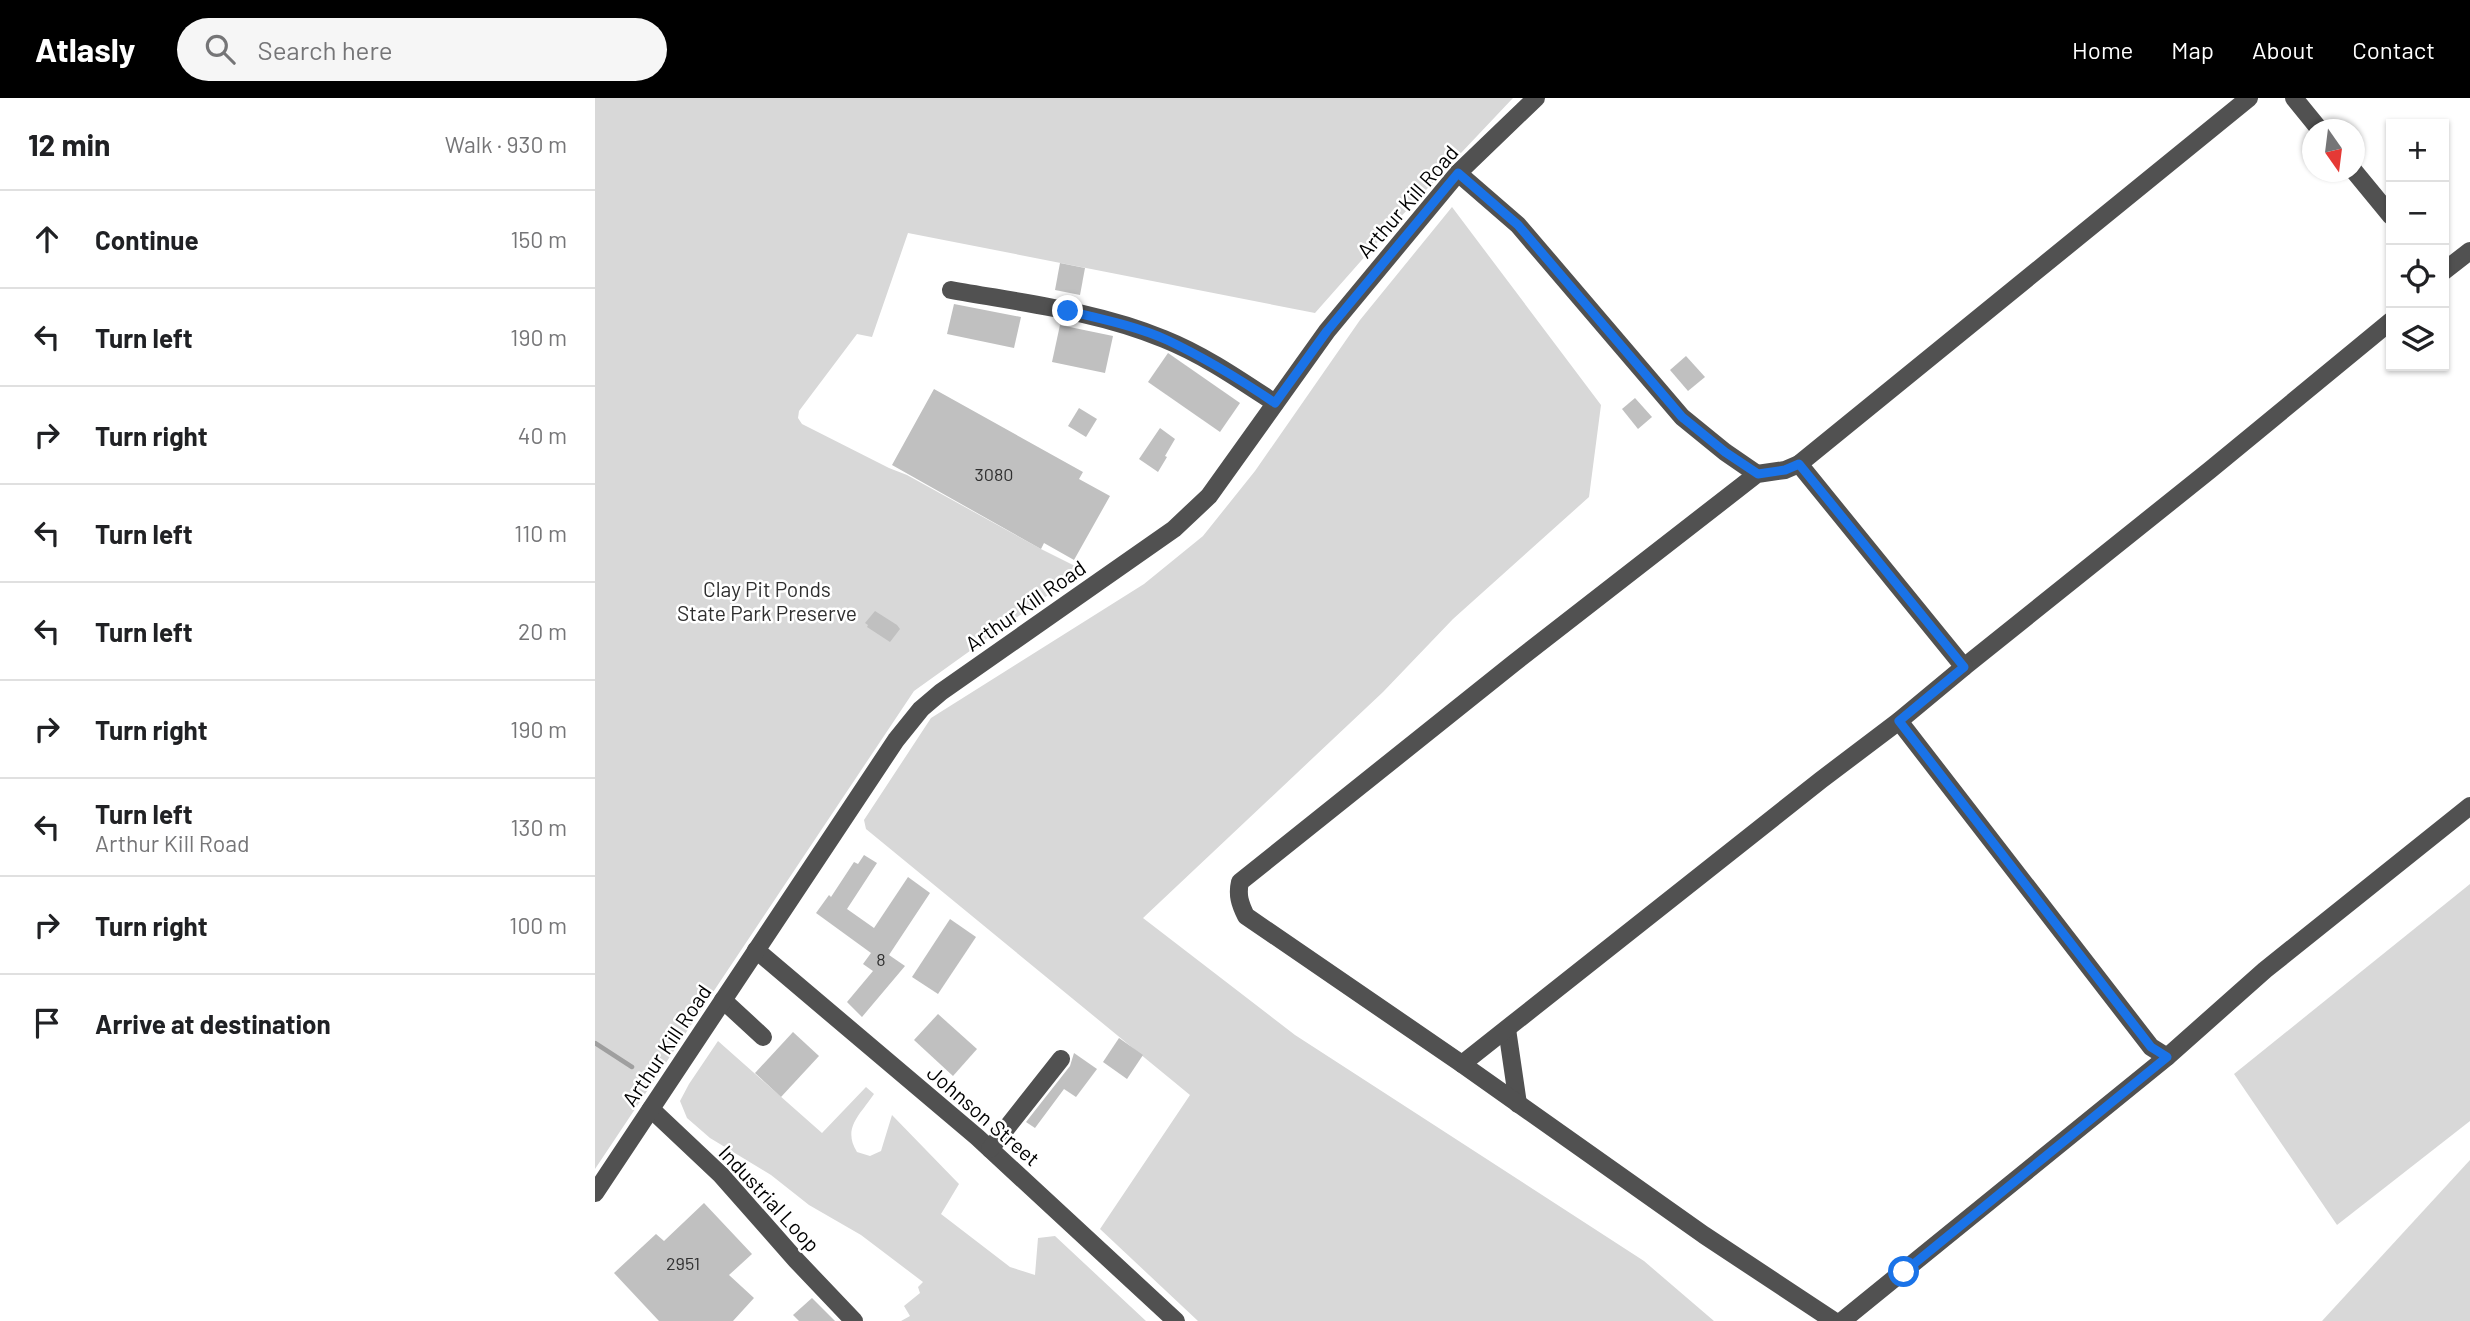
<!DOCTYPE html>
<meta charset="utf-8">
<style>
body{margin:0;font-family:Barlow,sans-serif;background:#f6f6f6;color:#202124}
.controls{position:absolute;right:21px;top:21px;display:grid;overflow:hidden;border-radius:0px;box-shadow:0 2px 5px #0004}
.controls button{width:63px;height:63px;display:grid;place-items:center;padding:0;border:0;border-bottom:2px solid #e0e0e0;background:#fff;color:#202124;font:35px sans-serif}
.compass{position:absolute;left:1707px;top:21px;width:63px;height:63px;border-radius:50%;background:#fff;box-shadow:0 2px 5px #0004;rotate:166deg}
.stop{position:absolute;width:21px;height:21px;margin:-16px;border:5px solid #1a73e8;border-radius:50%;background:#fff}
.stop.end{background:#1a73e8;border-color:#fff;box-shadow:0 2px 7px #0008}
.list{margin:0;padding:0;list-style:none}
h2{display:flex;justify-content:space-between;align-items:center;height:91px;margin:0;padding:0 28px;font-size:30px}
h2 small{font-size:23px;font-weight:400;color:#757577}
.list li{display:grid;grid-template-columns:46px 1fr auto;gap:21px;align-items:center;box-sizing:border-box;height:98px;padding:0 28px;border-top:2px solid #e0e0e0}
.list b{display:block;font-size:26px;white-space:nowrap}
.list p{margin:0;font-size:23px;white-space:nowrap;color:#757577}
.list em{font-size:23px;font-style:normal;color:#757577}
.icon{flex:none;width:38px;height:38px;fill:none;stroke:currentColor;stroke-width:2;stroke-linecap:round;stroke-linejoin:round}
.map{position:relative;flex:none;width:1875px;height:1223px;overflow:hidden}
header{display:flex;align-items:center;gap:42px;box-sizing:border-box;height:98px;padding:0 35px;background:#000;color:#fff}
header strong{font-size:33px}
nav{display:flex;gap:38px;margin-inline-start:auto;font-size:24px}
.search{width:490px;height:63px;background:#f6f6f6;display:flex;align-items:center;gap:18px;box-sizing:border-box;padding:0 24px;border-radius:38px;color:#757577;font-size:26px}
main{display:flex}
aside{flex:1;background:#fff}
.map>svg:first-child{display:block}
.green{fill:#d8d8d8}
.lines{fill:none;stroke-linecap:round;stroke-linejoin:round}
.stream{stroke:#9f9f9f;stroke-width:4.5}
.building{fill:#c0c0c0}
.minor{stroke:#515151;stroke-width:18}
.route{stroke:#1a73e8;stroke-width:9}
.labels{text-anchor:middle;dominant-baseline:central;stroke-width:5;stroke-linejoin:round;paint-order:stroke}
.number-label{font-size:18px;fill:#303030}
.street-label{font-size:21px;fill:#000;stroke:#fff}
.park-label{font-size:21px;fill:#2f2f2f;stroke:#fff}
</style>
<header>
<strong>Atlasly</strong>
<div class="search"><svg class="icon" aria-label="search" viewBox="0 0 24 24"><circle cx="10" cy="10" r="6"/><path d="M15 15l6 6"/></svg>Search here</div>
<nav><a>Home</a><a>Map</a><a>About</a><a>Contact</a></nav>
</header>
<main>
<aside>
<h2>12 min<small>Walk · 930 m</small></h2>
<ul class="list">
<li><svg class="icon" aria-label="ahead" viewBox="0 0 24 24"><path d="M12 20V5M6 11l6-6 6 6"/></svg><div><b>Continue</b></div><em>150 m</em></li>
<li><svg class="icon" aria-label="left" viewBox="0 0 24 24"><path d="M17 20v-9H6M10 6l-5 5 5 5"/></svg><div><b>Turn left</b></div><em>190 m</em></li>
<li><svg class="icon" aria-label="right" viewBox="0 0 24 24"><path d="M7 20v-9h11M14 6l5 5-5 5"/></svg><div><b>Turn right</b></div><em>40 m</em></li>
<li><svg class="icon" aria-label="left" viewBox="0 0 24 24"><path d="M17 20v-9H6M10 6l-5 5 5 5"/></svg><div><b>Turn left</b></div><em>110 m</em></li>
<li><svg class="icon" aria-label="left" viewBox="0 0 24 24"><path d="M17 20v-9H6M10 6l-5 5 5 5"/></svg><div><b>Turn left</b></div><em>20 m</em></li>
<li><svg class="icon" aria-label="right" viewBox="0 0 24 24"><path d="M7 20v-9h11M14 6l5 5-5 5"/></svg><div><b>Turn right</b></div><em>190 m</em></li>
<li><svg class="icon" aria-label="left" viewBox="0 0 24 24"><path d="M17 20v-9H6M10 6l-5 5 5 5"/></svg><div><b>Turn left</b><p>Arthur Kill Road</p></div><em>130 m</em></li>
<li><svg class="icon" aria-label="right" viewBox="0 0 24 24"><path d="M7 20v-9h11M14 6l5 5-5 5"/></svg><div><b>Turn right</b></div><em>100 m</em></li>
<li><svg class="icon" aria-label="arrive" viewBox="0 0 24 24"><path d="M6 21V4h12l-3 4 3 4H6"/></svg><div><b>Arrive at destination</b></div></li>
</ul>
</aside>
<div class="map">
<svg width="1875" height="1223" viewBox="0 0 1875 1223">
<rect width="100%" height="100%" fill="#fff"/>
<g class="green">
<path d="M0,0h918l-122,129 -76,86 -407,-80 -36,104 -15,-3 -58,77 -1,7 4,6 87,44 18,7 134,74 42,21 -169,121 -319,478z"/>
<path d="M857,109l149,198 -12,92 -136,122 -70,73 -240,226 152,117 349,226 70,60h-516l-98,-92 90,-134 -324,-266 -2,-9 67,-102 213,-134 59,-48 52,-65 105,-151z"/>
<path d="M1875,786v237l-133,104 -103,-151z"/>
<path d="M123,943l104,92 44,-46 8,7c-14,21 -32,34 -17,58l13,4 11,-5 11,-36 67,69 -18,30 69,53 25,8 3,-37 17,-2 91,85h-245l9,-5 -6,-10 16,-13 -2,-6 5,-5 -62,-47 -52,-30 -38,-30 -61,-37 -23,-20 -7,-17 9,-17z"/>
<path d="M1875,1062v161h-148z"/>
</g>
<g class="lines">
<path class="stream" d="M0,945l37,24"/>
</g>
<g class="building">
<path d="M465,165l25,5 -5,27 -25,-5z"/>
<path d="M359,206l67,13 -7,31 -67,-14z"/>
<path d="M465,227l53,11 -8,37 -53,-11z"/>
<path d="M573,255l72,50 -20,29 -72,-50z"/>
<path d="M1091,258l19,21 -17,14 -18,-21z"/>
<path d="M339,291l149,83 -4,7 31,17 -36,64 -30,-17 -3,6 -149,-84z"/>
<path d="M1040,300l17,19 -14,12 -16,-20z"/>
<path d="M484,310l18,11 -11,18 -18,-11z"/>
<path d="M565,330l15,11 -10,17 2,1 -9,15 -19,-13z"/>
<path d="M280,513l22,14 3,4 -10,13 -23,-15 1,-2 -3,-2z"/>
<path d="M269,757l13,8 -30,46 27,19 34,-51 22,16 -41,62 16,11 -43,51 -15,-15 26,-31 -10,-7 8,-11 -55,-40 13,-18 2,2 23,-35 4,2z"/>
<path d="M355,821l26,18 -38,57 -26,-17z"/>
<path d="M343,916l39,35 -24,27 -39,-36z"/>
<path d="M198,934l26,24 -38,41 -26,-24z"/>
<path d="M524,940l24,17 -16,24 -24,-17z"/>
<path d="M479,955l23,16 -21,28 -12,-8 -29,39 -9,-6 44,-56z"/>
<path d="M109,1105l48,51 -23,21 25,23 -21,23h-74l-45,-48 42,-39 8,7z"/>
<path d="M217,1200l23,23h-36l-6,-6z"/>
</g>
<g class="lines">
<g class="minor">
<path d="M1699,0l26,32"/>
<path d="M1759,73l37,45"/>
<path d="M863,75l60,52 164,192 43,35 32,22"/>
<path d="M1849,173l26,-20"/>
<path d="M356,192c72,13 146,21 213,49 40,16 76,41 111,64"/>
<path d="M1204,366l165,203 246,-197 181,-149"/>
<path d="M1304,623l252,326 16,10"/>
<path d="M161,852l221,187 199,184"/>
<path d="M128,902l40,37"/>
<path d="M912,931l11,75"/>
<path d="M867,966l359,-284 78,-59 65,-54"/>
<path d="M56,1011l70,66 75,85 58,61"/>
<path d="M395,1051l71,-90"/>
<path d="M0,1095l301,-453 25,-31 20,-17 233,-163 35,-33 118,-165 131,-158 78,-75"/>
<path d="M1239,1223l-130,-86 -242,-171 -216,-148c-6,-12 -9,-21 -6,-34l274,-219 243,-189 28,-4 14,-6 450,-366"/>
<path d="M1247,1223l325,-264 98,-87 205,-164"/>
</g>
</g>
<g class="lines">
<path class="route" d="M473,213c33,8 68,15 99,29 38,18 74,40 108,63l52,-72 131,-158 60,52 164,192 43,35 33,22 27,-4 14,-6 165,203 -65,54 252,326 16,10 -263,215"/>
</g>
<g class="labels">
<g class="number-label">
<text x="399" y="376">3080</text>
<text x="286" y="861">8</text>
<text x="88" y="1165">2951</text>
</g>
<g class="street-label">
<text transform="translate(812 103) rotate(-49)">Arthur Kill Road</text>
<text transform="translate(430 507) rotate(-35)">Arthur Kill Road</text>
<text transform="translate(71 947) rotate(-56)">Arthur Kill Road</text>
<text transform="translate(389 1017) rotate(41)">Johnson Street</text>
<text transform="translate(175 1100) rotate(47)">Industrial Loop</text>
</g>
<g class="park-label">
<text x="172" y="490">Clay Pit Ponds<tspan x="172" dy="24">State Park Preserve</tspan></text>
</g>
</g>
</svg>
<div class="controls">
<button>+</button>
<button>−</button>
<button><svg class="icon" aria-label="locate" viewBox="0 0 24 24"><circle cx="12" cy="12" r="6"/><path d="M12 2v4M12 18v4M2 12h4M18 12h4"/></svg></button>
<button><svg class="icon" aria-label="layers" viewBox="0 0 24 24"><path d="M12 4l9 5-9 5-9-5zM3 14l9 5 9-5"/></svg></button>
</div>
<svg class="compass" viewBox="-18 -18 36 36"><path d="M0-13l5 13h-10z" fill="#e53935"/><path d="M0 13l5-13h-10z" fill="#757577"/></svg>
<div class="stop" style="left:1309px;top:1174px"></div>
<div class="stop end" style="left:473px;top:213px"></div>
</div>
</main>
